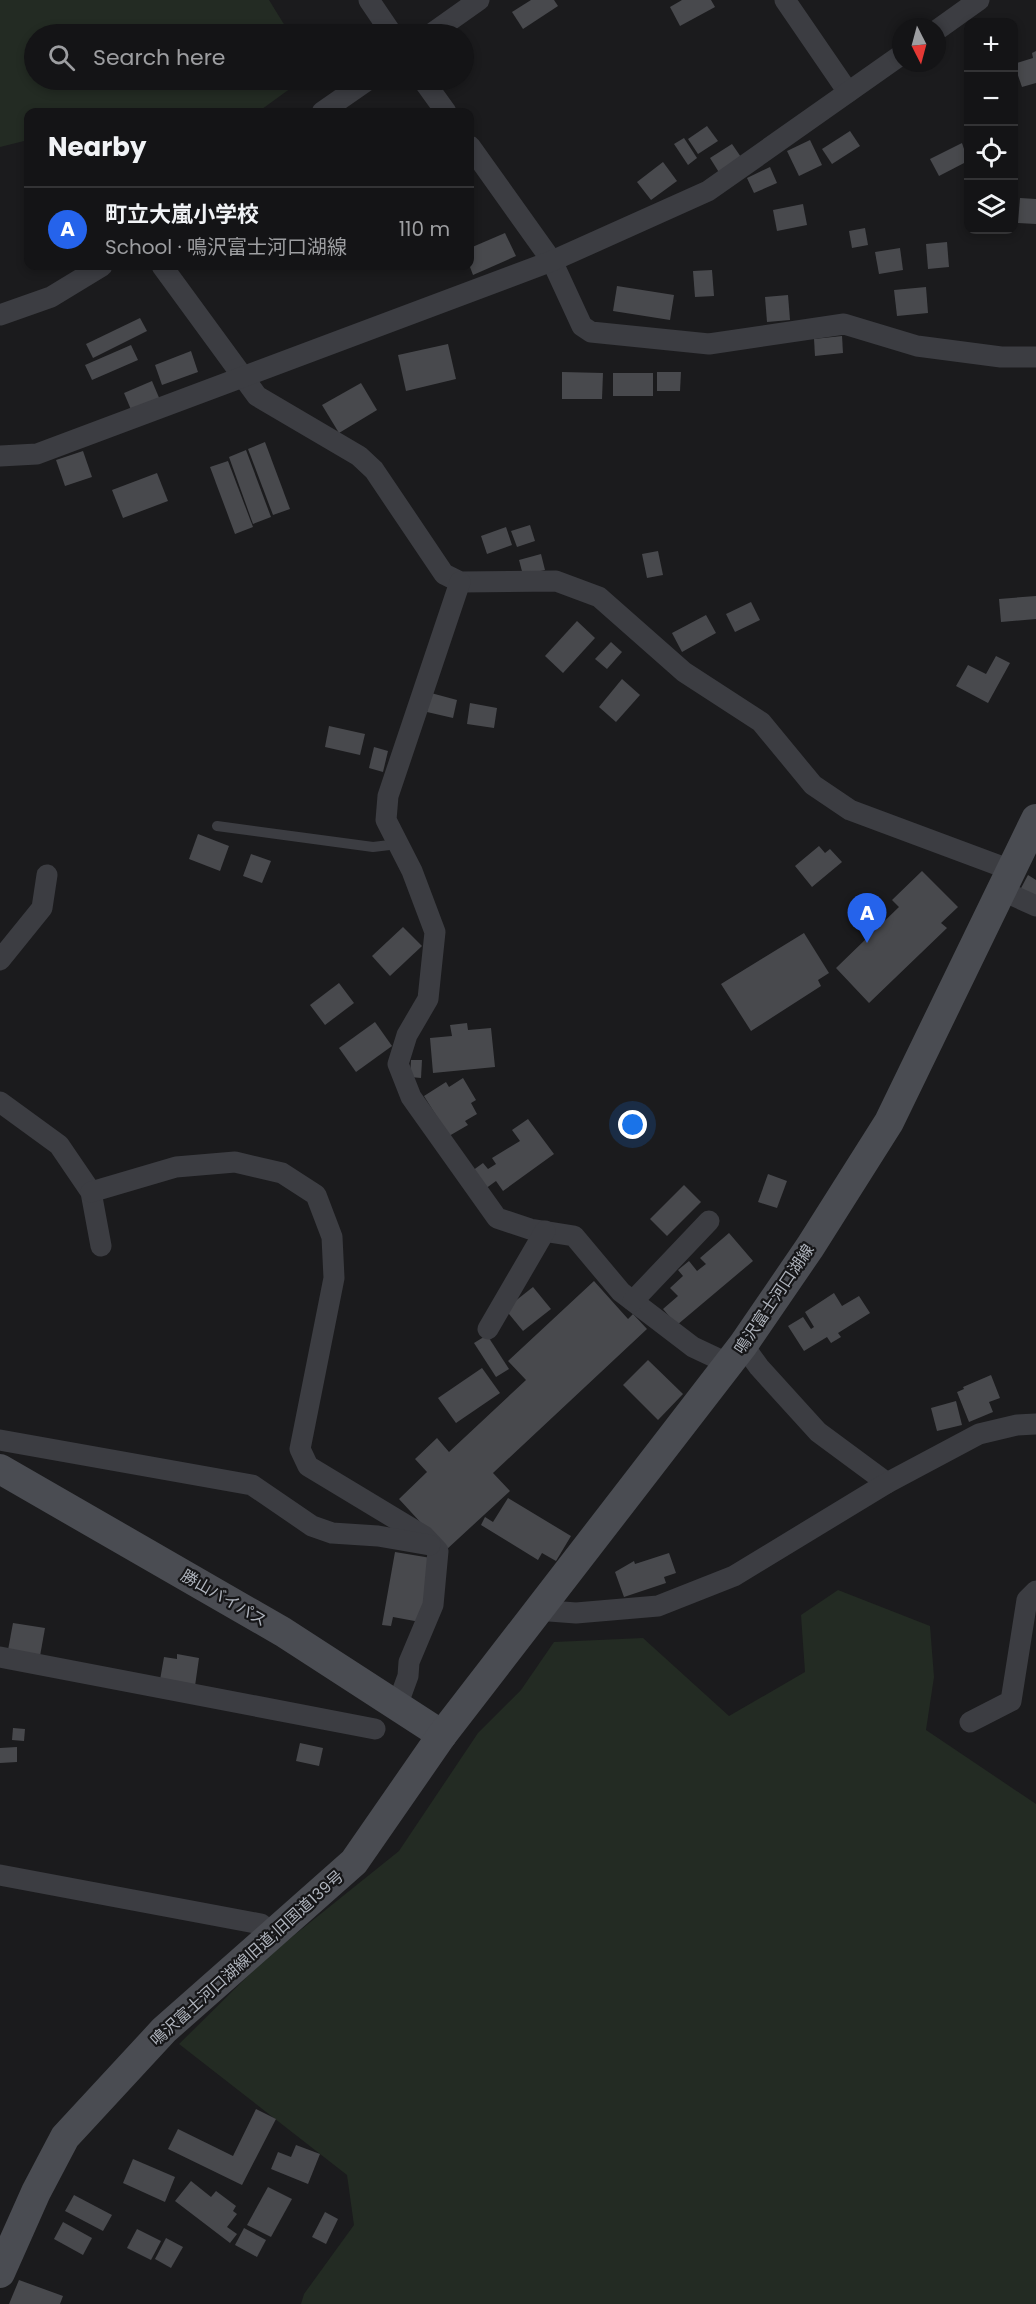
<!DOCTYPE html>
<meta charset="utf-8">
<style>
body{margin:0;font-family:Poppins,"Noto Sans JP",sans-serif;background:#212123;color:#f1f3f6}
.controls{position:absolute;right:18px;top:18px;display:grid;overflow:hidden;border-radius:12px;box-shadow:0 3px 9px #0003}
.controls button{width:54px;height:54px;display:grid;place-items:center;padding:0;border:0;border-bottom:2px solid #333335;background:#141416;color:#f1f3f6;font:30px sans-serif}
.compass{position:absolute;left:892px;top:18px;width:54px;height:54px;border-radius:50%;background:#141416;box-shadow:0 3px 9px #0003;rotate:174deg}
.you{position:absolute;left:633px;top:1125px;width:21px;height:21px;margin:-15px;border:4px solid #fff;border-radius:50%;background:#1a73e8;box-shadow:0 0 0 9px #1a73e833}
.badge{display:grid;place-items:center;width:39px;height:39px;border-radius:50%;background:#2563eb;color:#fff;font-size:20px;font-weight:700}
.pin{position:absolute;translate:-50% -50px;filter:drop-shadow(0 2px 3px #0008)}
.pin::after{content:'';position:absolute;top:32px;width:21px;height:18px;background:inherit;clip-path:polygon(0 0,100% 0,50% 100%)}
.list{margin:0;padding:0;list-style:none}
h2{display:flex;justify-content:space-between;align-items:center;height:78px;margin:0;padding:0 24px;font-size:26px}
h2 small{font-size:20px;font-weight:400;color:#9d9ea1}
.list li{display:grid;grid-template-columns:39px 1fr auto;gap:18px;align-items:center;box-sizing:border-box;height:84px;padding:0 24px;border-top:2px solid #333335}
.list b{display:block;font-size:22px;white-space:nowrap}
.list p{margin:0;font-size:20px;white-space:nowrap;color:#9d9ea1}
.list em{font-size:20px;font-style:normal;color:#9d9ea1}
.icon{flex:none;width:33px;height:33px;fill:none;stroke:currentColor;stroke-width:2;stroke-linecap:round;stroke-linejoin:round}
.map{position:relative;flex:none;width:1036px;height:2304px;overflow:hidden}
.search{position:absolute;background:#141416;box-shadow:0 3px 9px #0003;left:24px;top:24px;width:450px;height:66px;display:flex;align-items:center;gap:15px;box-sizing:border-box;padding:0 21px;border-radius:33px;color:#9d9ea1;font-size:22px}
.panel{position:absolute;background:#141416;box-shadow:0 3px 9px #0003;left:24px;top:108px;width:450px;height:162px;border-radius:12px}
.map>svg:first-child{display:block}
.green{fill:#232b23}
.building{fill:#48494d}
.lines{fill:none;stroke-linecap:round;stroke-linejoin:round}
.lane{stroke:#3c3d42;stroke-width:10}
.street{stroke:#3c3d42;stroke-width:21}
.secondary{stroke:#4a4c52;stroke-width:30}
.labels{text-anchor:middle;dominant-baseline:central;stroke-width:4.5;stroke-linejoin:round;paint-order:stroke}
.street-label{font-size:16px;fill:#aeb3bc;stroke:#161618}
</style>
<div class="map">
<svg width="1036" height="2304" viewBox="0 0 1036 2304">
<rect width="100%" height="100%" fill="#1b1b1d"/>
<g class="green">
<path d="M0,0h269l21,34h-256v46h268l-44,32h-230v28l-28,7z"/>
<path d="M838,1590l92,36 4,51 -8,53 110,74v500h-735l3,-10 50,-69 -7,-50 -168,-131 88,-87 132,-106 79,-118 43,-43 33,-48 89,-4 86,78 76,-44 -4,-57z"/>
</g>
<g class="building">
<path d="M531,0h23l4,6 -35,23 -11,-17z"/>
<path d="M682,0h29l4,7 -35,19 -10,-19z"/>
<path d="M1036,51v32l-14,4 -8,-23 19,-6 -1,-5z"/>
<path d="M707,126l11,15 -20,13 -10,-15z"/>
<path d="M850,131l10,15 -28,18 -10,-15z"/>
<path d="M684,138l13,20 -9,7 -14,-21z"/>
<path d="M810,140l12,25 -23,11 -12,-25z"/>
<path d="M962,143l6,18 -29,15 -9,-17z"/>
<path d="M732,144l11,16 -23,14 -10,-16z"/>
<path d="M663,162l14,19 -26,19 -14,-18z"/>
<path d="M770,167l7,16 -23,10 -7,-15z"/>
<path d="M1020,198l16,1v25l-18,-1z"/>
<path d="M803,204l4,21 -30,6 -4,-21z"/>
<path d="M865,228l3,17 -16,3 -3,-17z"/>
<path d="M505,233l11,23 -43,19 -3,-8v-19z"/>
<path d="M947,242l2,25 -21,2 -2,-25z"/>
<path d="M900,248l3,22 -24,4 -4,-22z"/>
<path d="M712,270l2,26 -19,1 -2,-26z"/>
<path d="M617,286l57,9 -4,25 -57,-9z"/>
<path d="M926,287l2,26 -31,3 -3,-26z"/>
<path d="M788,295l2,25 -23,2 -2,-25z"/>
<path d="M140,318l7,13 -54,27 -7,-14z"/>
<path d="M842,336l1,17 -28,3 -1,-17z"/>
<path d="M448,344l8,35 -50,12 -8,-36z"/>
<path d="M131,345l7,15 -46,20 -7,-15z"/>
<path d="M191,351l7,21 -36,13 -7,-20z"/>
<path d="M562,372l41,1 -1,26h-40z"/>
<path d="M657,372h24l-1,19h-23z"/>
<rect x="613" y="373" width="40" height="23"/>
<path d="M152,381l8,19 -28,12 -8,-19z"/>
<path d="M361,383l16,27 -38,23 -17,-28z"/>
<path d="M265,442l25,67 -17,6 -25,-66z"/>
<path d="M246,450l25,67 -18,7 -24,-67z"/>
<path d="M83,451l9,26 -27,9 -9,-26z"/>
<path d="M228,461l25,66 -18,7 -25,-67z"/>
<path d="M157,473l11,28 -45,17 -11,-28z"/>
<path d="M530,525l5,16 -18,6 -6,-16z"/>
<path d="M506,527l6,18 -25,9 -6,-18z"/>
<path d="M658,551l5,24 -16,3 -5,-24z"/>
<path d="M541,554l4,16 -22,5 -4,-15z"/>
<path d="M1036,596v23l-35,3 -2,-23z"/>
<path d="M751,602l9,18 -25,12 -9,-18z"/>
<path d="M706,615l10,18 -34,19 -10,-19z"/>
<path d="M577,621l18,17 -32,35 -18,-17z"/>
<path d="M611,642l11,10 -15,17 -12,-10z"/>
<path d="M996,656l14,7 -22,40 -32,-17 12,-21 18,9z"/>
<path d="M622,679l18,16 -24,27 -17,-15z"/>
<path d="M431,693l26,7 -4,18 -26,-6z"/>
<path d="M470,703l27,5 -3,20 -27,-4z"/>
<path d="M329,726l36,8 -5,21 -35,-8z"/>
<path d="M374,747l14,4 -5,21 -14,-4z"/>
<path d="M198,834l31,12 -9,25 -31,-12z"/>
<path d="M819,846l6,7 5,-4 12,13 -30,25 -17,-21z"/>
<path d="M251,854l20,7 -9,22 -19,-7z"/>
<path d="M922,871l36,36 -17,16 6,5 -78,75 -33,-35 63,-61 -7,-7z"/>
<path d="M1028,875l8,5v18l-16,-8z"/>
<path d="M403,927l19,19 -32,30 -18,-20z"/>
<path d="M804,933l25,40 -11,7 3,6 -70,45 -30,-47z"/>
<path d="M339,983l15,20 -29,22 -15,-20z"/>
<path d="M375,1022l17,24 -36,26 -17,-24z"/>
<path d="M467,1023l1,7 23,-2 4,39 -62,6 -3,-35 22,-2 -2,-11z"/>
<path d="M411,1060h11l-1,18 -11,-1z"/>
<path d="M463,1078l13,22 -5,3 6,11 -12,7 3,4 -19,11 -25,-40 22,-14 3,5z"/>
<path d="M528,1119l26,35 -51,37 -7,-10 -11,8 -13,-18 11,-8 5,6 8,-5 -4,-6 28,-17 -8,-11z"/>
<path d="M768,1174l19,7 -10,27 -19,-6z"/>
<path d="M684,1185l17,17 -34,34 -17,-17z"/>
<path d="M729,1233l24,28 -76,64 -14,-16 15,-13 -8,-8 13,-12 -5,-6 11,-9 8,10 9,-7 -6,-6z"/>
<path d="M594,1281l34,38 5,-5 14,15 -154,144 17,18 -64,59 -47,-51 28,-27 -12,-13 22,-21 12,14 77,-72 -18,-19z"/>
<path d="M533,1287l18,22 -28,22 -18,-22z"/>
<path d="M834,1293l8,13 17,-10 11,17 -32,20 3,4 -10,6 -4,-6 -23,14 -16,-25 15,-9 8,12 3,-2 -9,-15z"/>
<path d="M487,1335l22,34 -13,8 -22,-34z"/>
<path d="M648,1360l35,34 -25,26 -35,-35z"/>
<path d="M482,1368l18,25 -44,30 -18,-25z"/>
<path d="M991,1375l9,23 -11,4 4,10 -24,10 -12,-30 7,-3 -1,-2z"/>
<path d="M956,1401l6,24 -25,6 -6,-23z"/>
<path d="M508,1498l63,38 -15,25 -14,-8 -4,7 -57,-35 4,-8 8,5z"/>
<path d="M395,1552l36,6 -11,64 -27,-5 -2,9 -9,-1z"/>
<path d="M669,1553l7,20 -12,4 2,6 -42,14 -9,-25 19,-11 1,3z"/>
<path d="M13,1623l32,5 -5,28 -32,-6z"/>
<path d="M177,1654l22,4 -4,28 -35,-6 4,-23 13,2z"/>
<path d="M13,1728l12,1 -1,12 -12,-1z"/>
<path d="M300,1743l23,5 -4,18 -23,-5z"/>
<path d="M17,1747v15l-17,1v-15z"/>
<path d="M256,2109l20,10 -34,66 -74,-36 10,-20 55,27z"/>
<path d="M296,2145l24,9 -12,30 -37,-15 7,-17 13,5z"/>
<path d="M133,2159l42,18 -10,25 -42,-19z"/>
<path d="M191,2181l20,16 5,-6 20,15 -3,5 4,3 -10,13 10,7 -7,9 -55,-42z"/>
<path d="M268,2187l24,12 -21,38 -24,-12z"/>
<path d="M74,2195l38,20 -9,16 -38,-20z"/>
<path d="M325,2212l13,7 -12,25 -14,-7z"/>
<path d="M63,2222l29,16 -9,17 -29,-16z"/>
<path d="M244,2228l22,12 -9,17 -22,-12z"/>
<path d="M137,2229l24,12 -10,19 -24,-12z"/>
<path d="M166,2238l17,9 -12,21 -16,-9z"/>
<path d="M19,2280l44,16 -3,8h-51z"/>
</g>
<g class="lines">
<path class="lane" d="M217,826l156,21 25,-3"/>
<g class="street">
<path d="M369,0l23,34"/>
<path d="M785,0l63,92"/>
<path d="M937,30l42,-30"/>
<path d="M431,34l48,-34"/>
<path d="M423,80l23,32"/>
<path d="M322,112l46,-32"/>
<path d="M470,146l82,115 30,65 9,6 118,12 135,-20 73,22 84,11h35"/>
<path d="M162,266l95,130 102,60 15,14 70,104 16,8 96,-1 43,16 85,75 77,50 52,63 37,25 161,60"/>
<path d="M0,315l51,-18 51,-31"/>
<path d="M0,456l37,-2 515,-193 156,-70 193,-136"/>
<path d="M460,582l-72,214 -2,24 26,51 23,61 -7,67 -21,36 -9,29 13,33 86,121 33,11 44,7 47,56 72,55 36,17"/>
<path d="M1003,891l33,15"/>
<path d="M0,960l42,-52 5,-33"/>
<path d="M0,1102l59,43 32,47 10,54"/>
<path d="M91,1192l85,-25 59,-5 47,11 34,22 16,42 2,41 -34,171 8,17 116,70 14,15 -5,54 -24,57 -1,14 -11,30"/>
<path d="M633,1301l76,-80"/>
<path d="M488,1329l57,-98"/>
<path d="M743,1345l16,22 59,65 69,51"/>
<path d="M0,1440l252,45 60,41 20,7 46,3 52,9"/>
<path d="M536,1610l40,3 82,-7 76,-30 153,-93 92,-49 38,-9 19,-1"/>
<path d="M0,1657l375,72"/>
<path d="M970,1722l41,-21 16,-101 9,-9"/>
<path d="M0,1875l261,49 13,11"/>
</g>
<g class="secondary">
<path d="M0,1469l283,163 159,103"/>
<path d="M0,2273l36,-81 29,-55 99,-107 190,-168 88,-127 301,-390 67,-98 79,-125 147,-303"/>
</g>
</g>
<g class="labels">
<g class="street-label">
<text transform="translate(774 1299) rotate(-56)">鳴沢富士河口湖線</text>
<text transform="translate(224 1598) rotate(30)">勝山バイパス</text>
<text transform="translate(247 1958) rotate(-42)">鳴沢富士河口湖線旧道;旧国道139号</text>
</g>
</g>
</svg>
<div class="controls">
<button>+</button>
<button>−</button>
<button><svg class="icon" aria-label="locate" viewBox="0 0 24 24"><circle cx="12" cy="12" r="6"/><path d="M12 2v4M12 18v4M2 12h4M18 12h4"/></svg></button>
<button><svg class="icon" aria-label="layers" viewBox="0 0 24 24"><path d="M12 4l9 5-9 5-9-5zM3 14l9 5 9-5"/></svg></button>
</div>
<svg class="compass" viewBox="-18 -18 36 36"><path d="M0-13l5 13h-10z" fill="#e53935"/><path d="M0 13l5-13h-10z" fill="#9d9ea1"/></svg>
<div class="you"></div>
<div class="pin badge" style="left:867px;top:943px">A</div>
<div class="search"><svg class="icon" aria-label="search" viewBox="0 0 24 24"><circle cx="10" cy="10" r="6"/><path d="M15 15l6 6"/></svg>Search here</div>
<section class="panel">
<h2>Nearby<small></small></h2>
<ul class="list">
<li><span class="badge">A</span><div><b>町立大嵐小学校</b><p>School · 鳴沢富士河口湖線</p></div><em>110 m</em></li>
</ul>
</section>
</div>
